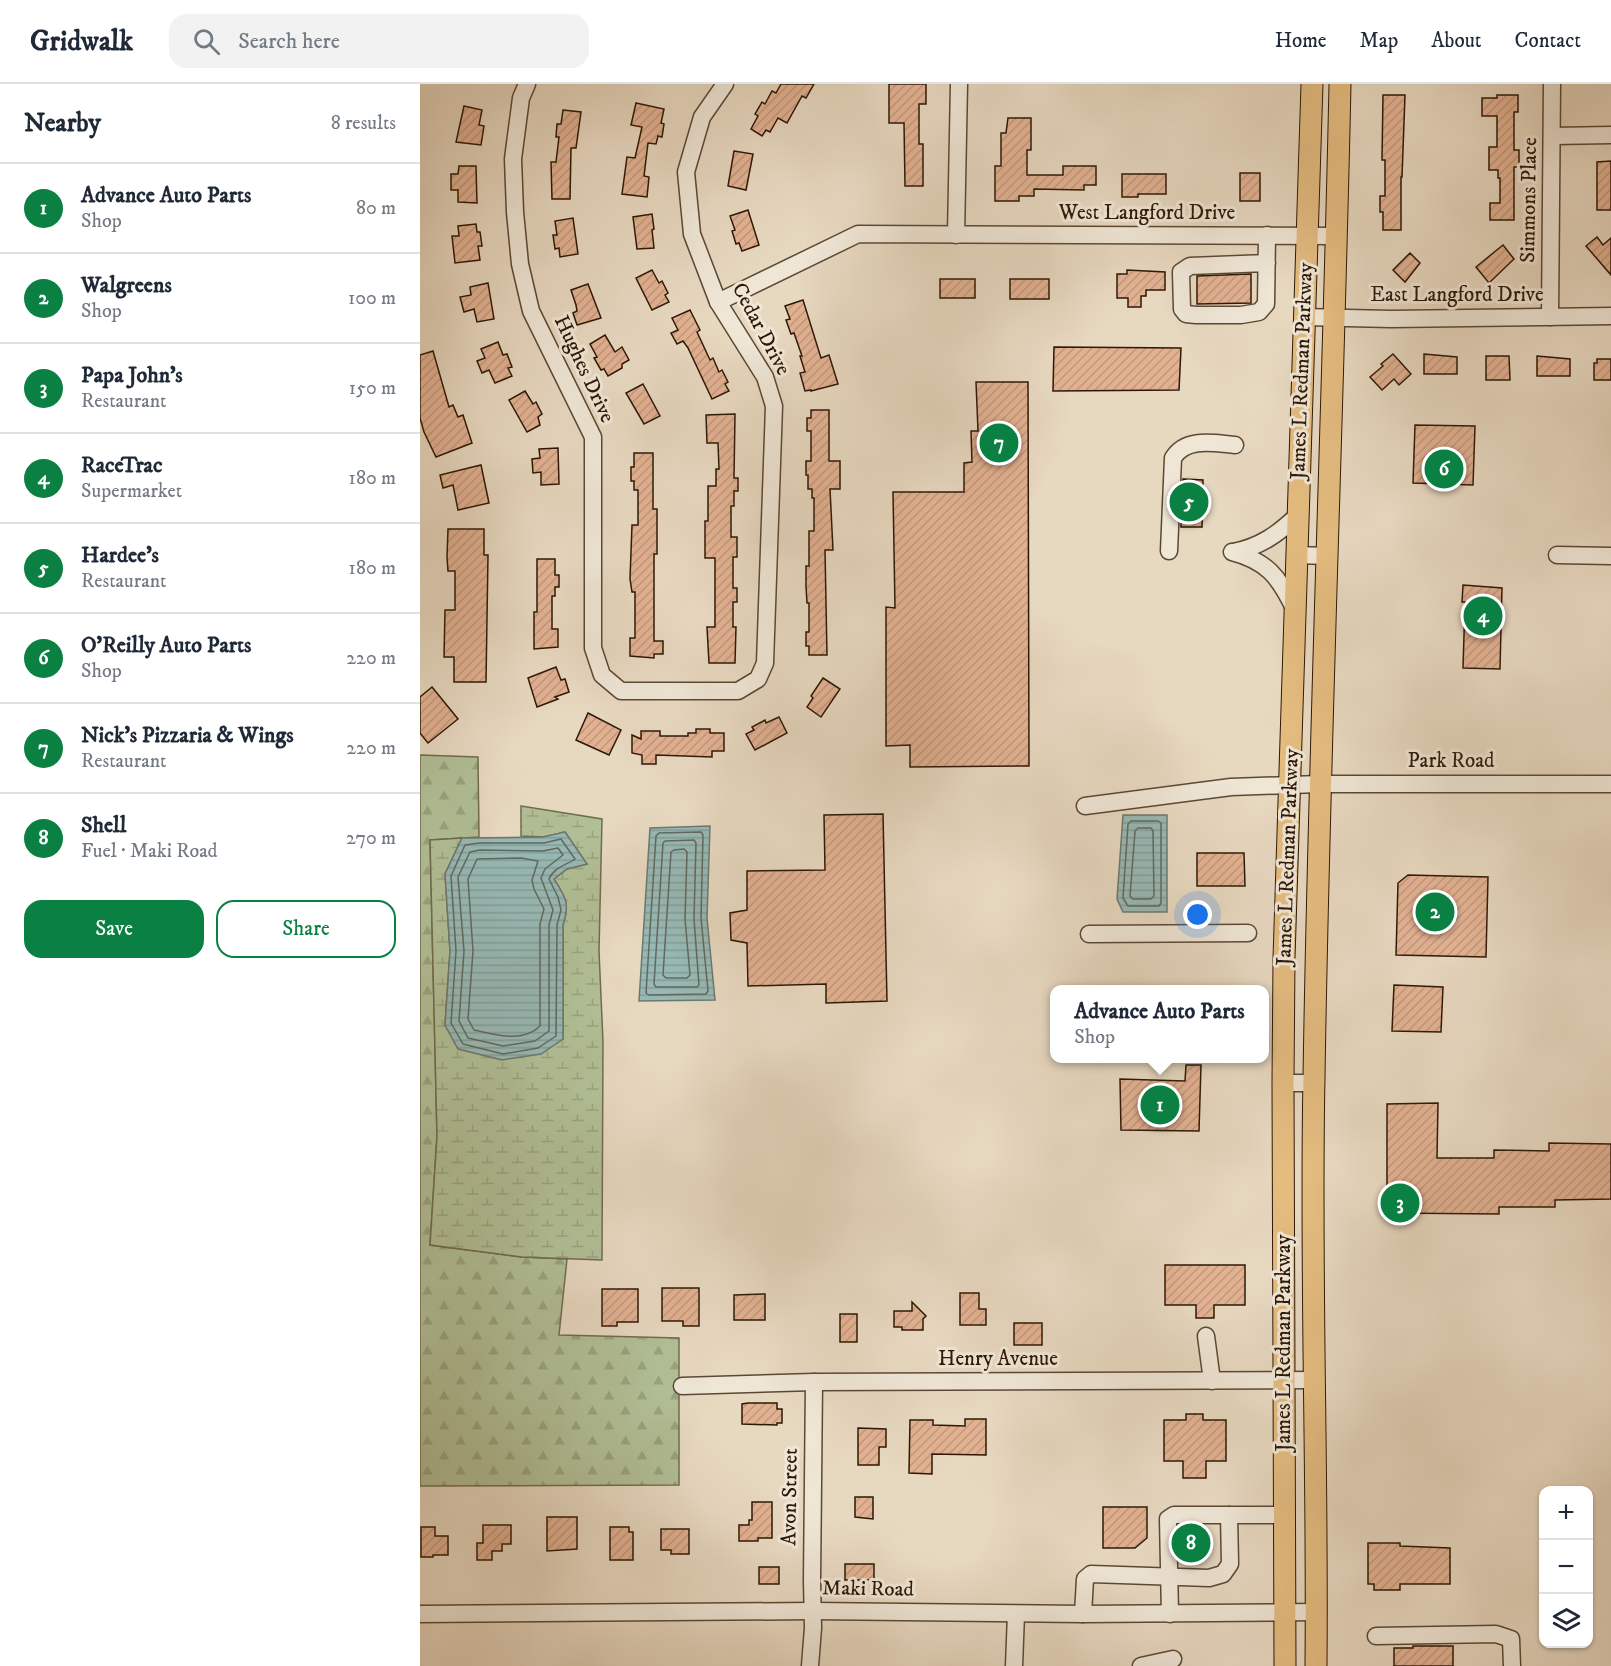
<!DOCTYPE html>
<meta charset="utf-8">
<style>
body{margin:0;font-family:"IM FELL DW Pica",serif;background:#f2f2f3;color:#1f2937}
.controls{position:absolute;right:18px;bottom:18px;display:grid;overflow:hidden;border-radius:12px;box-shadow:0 2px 4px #0004}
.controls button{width:54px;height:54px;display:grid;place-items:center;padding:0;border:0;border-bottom:2px solid #e0e1e3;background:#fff;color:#1f2937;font:30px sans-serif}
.you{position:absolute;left:778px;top:831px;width:21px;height:21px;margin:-15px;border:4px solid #fff;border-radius:50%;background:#1a73e8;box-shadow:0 0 0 9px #1a73e833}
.badge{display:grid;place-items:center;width:39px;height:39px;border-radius:50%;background:#0b8043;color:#fff;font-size:20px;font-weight:700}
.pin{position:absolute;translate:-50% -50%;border:3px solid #fff;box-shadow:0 2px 6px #0006}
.popup{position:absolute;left:630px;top:901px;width:219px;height:78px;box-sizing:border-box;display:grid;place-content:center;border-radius:12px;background:#fff;filter:drop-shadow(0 2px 4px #0005);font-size:20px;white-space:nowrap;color:#747a83}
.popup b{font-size:22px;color:#1f2937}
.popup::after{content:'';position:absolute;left:50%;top:100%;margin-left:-12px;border:12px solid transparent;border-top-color:#fff}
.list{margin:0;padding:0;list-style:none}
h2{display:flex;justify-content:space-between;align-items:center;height:78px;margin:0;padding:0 24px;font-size:26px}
h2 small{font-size:20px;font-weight:400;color:#747a83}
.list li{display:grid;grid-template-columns:39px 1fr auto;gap:18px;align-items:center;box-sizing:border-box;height:90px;padding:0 24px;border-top:2px solid #e0e1e3}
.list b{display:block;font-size:22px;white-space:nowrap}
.list p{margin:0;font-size:20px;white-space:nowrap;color:#747a83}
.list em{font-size:20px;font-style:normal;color:#747a83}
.actions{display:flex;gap:12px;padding:18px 24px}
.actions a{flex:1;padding:14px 0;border:2px solid #0b8043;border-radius:18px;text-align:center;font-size:21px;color:#0b8043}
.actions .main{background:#0b8043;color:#fff}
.icon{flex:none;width:33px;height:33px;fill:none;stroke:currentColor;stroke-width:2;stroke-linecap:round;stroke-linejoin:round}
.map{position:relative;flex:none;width:1191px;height:1582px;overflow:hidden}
header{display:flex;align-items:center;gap:36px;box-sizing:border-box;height:84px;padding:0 30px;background:#fff;border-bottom:2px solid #e0e1e3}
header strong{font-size:28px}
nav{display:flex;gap:33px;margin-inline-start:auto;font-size:21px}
.search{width:420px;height:54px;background:#f2f2f3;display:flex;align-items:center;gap:15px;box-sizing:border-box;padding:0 21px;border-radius:18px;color:#747a83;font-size:22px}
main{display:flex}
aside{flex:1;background:#fff}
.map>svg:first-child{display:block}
.forest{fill:url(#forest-firs);stroke:#706c4e;stroke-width:1.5}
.wetland{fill:url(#wetland-marsh);stroke:#706c4e;stroke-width:1.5}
.water{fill:url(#water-rules);stroke:#6d796f;stroke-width:1.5}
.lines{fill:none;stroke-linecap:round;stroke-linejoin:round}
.shore{stroke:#62685d;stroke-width:1.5}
.building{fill:url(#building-hatch);stroke:#2e1805;stroke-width:1.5}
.minor-casing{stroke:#5c4834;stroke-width:19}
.major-casing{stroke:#2e1805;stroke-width:23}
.minor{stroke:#efe6d6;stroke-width:16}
.major{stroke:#e4bc80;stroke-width:21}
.labels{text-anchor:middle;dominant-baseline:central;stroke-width:6;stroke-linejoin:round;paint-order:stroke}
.street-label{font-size:21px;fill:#2e1805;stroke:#efe6d6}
</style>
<header>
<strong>Gridwalk</strong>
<div class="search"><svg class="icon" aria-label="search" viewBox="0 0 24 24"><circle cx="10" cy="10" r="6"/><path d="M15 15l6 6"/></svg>Search here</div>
<nav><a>Home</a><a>Map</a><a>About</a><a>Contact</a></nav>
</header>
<main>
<aside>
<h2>Nearby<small>8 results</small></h2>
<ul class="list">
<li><span class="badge">1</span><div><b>Advance Auto Parts</b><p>Shop</p></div><em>80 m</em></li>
<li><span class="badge">2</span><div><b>Walgreens</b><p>Shop</p></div><em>100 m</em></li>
<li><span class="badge">3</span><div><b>Papa John's</b><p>Restaurant</p></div><em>150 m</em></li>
<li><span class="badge">4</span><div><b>RaceTrac</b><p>Supermarket</p></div><em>180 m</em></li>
<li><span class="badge">5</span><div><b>Hardee's</b><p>Restaurant</p></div><em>180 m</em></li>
<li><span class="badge">6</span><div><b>O'Reilly Auto Parts</b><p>Shop</p></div><em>220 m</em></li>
<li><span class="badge">7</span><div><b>Nick's Pizzaria &amp; Wings</b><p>Restaurant</p></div><em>220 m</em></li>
<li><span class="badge">8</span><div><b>Shell</b><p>Fuel · Maki Road</p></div><em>270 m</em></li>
</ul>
<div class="actions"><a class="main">Save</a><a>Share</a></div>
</aside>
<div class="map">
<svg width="1191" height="1582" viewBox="0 0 1191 1582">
<defs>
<pattern id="forest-firs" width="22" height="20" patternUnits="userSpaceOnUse" patternTransform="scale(1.5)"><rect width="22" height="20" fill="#b1bf96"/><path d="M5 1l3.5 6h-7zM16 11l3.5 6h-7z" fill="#99a380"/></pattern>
<pattern id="wetland-marsh" width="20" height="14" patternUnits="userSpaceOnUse" patternTransform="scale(1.5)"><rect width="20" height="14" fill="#b1bf96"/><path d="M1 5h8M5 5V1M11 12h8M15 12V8" fill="none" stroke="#99a380"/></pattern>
<pattern id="water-rules" width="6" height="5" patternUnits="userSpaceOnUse" patternTransform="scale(1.5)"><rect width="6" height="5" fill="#97b9b5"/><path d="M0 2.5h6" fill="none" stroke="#829e9a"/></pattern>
<pattern id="building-hatch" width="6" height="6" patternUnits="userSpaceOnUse" patternTransform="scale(1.5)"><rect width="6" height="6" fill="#e2b192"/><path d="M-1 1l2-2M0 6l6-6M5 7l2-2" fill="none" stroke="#c2987c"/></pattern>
</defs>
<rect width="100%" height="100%" fill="#e7d8c0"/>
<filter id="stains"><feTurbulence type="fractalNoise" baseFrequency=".00333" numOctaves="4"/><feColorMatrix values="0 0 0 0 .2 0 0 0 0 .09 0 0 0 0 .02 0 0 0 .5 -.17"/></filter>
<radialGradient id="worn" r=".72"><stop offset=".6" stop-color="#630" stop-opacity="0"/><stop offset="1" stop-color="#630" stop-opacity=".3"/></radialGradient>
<path class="forest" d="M0,671l58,2 1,80 -49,3 7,296 -7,109 92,12 45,2 -8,76 120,3v147l-259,1z"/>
<path class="wetland" d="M101,722l81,13 -3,132 4,91 -1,218 -80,-3 -92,-12 7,-109 -7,-296 32,-2 -17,36 5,77 -5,74 118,14v-114c7,-21 3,-27 -9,-46l13,-10 20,-5 -22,-32 -22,5 -22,-1z"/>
<g class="water">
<path d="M703,731h44v97h-44l-6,-13z"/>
<path d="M290,742l-3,92 8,82 -76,1 11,-173z"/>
<path d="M145,748l22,32 -20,5 -13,10c12,19 16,24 9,46v114l-22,15 -39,6 -44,-11 -13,-24 5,-74 -5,-77 17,-36 81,-1z"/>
</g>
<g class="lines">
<g class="shore">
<path d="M711,737h27l3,2v80l-2,3h-31l-5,-8 5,-74z"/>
<path d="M718,744h13l2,3 1,65 -3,3h-18l-3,-3 5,-65z"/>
<path d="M239,749l42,-1 2,3 -2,83 7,73 -2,3 -57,1 -3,-2 10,-157z"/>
<path d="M141,755l14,20c-8,6 -21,8 -26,20l9,18 3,13 -4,15 -1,111 -18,12 -35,6 -40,-10 -12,-21 5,-72 -5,-75 14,-31 14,-2h65z"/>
<path d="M274,756l2,3 -2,76 5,66 -2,2h-41l-2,-3 9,-141 2,-2z"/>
<path d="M138,764l5,7 -18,14 -4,9 12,32 -4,15v106l-14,10 -32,5 -35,-8 -9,-17 5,-70 -6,-74 12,-25 10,-2 63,1z"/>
<path d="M264,765l3,3 -2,67 5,56 -3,3h-21l-3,-3 8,-123 3,-2z"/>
<path d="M101,774l17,3 -6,19 2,9 10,20 -4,15v102c-16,17 -46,9 -66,4l-6,-11 5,-68 -5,-72 9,-20z"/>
</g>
</g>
<g class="building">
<path d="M361,0h33l-8,14 -4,-2 -15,27 -9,-5 -8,14 -4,-2 -4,6 -11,-7 7,-13 -3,-2 7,-12 3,2 7,-13 4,2z"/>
<path d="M469,0h37v20h-7v40h4v42h-18l-1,-63h-15z"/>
<path d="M963,11h22l-3,82h-1v53h-18v-18h-3v-16h5v-36h-3z"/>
<path d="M1077,11h21v17h-4v38h5v17h-5v53h-24v-17h10v-25h-2v-8h-9v-23h8v-31h-15v-18h15z"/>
<path d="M216,19l28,6 -3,14 3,1 -2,13 -4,-1 -2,8 -8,-1 -4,33 5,1 -2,20 -25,-3 5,-37 8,1 7,-31 -11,-2z"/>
<path d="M44,22l18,4 -3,15 5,1 -3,19 -25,-3z"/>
<path d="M143,26l18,2 -5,36h-5l-1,51h-18l-1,-37h5l3,-25h-3l1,-13h4z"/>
<path d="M588,34h23v32h-4v25h36v-9h33v19h-12v5l-50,-1v7h-15v5h-24v-35h6v-33h5z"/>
<path d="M314,67l19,3 -7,36 -18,-4z"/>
<path d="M1191,77v49h-14v-48z"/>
<path d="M39,82h17l1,37 -19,-1v-12h-7v-16h7z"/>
<rect x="820" y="89" width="20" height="28"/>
<path d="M702,90h44v20h-28v3h-16z"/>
<path d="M328,126l11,35 -17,6 -3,-8 -3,1 -4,-13 3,-1 -5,-14z"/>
<path d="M232,130l2,15 -2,1 2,18 -17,1 -4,-32z"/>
<path d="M153,134l5,36 -18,3 -1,-9 -4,1 -2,-14h4l-2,-14z"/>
<path d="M56,140l1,8h3l2,14h-4l2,14 -25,3 -3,-27h7l-1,-10z"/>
<path d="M1177,153l6,8 8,-7v37l-25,-29z"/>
<path d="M1083,161l11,14 -25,24 -13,-16z"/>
<path d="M990,169l10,10 -15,19 -12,-12z"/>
<path d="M232,186l7,13 3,-2 6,12 -3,2 4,7 -17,8 -16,-32z"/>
<path d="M707,186l38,2v18h-19v6h-5v11h-13v-9h-11v-24h10z"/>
<path d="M831,190v29l-54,1v-28z"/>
<rect x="520" y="195" width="35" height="19"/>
<rect x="590" y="195" width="39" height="20"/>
<path d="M68,199l6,36 -17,3 -3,-13 -10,3 -4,-15 11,-2 -1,-8z"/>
<path d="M168,200l13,34 -24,7 -4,-12 4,-2 -1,-6 -5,-15z"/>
<path d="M383,216l18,58 8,-3 9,29 -27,7v-1l-6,1 -5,-18 5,-1 -5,-16h2l-8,-23 -3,1 -5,-14 4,-1 -5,-13z"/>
<path d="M270,226l10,20 -3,2 13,28 3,-2 6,14 3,-2 6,12 -3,2 4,7 -17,8 -24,-51 -5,-7 -6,3 -6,-11 7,-3 -6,-12z"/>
<path d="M185,251l10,17 7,-5 7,13 -7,4v4l-14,8 -4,-7 -3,1 -7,-12 3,-1 -7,-13z"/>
<path d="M78,258l5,13 4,-1 5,13 -4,1 4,8 -17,7 -6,-13 -7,3 -5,-12 8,-3 -4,-9z"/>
<path d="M634,263l127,1 -2,42 -126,1z"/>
<path d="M13,267l16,56 4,-2 5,12 5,-2 9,28 -36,14 -12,-25 -4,-14v-63z"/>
<path d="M973,270l18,20 -12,11 -5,-6 -12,11 -12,-13 13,-11 -2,-2z"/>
<path d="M1004,270l33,3v17h-33z"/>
<path d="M1066,272h23l1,24h-24z"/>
<path d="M1117,272l33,3v17h-33z"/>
<path d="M1177,275h14v21h-17v-17h3z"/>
<path d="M556,298h52l1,384 -119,1v-22l-24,1v-139l9,1 -2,-116h71v-29l8,-1 -1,-31h7z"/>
<path d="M223,300l17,32 -16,8 -18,-31z"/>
<path d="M105,307l8,13 3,-2 6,12 -4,3 2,8 -13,7 -18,-32z"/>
<path d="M391,326h18v51h11v28h-10l3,61h-8l2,105h-18v-9h-3v-14h3v-29h-2l-1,-17v-20h3v-35h5v-33h-2v-9h-4v-14h-2v-14h5v-30h-4v-13h4z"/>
<path d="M315,330l-1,64h4v13h-4v15h-3v31h6v20h-4v31h4v14h-4v25h3l-1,36h-26l-2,-36h8v-69h-10v-37h3v-35h8v-17h3l-1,-26h-11l-1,-28z"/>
<path d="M995,341l60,1 -2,59 -60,-2z"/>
<path d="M138,364l1,36 -18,1v-13l-8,1 -1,-14 8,-1 -1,-9z"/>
<path d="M214,369h19v56h4v45h-3v87h9v13h-9v4l-24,-2v-18h5v-46h-3l-2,-13 2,-54h6v-35h-4v-9h-3v-14h3z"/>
<path d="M61,381l8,38 -31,7 -5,-25 -10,3 -3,-13z"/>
<path d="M763,395l20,1 -1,47h-21z"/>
<path d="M28,445h36v26h4l-2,127h-32v-25h-10l1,-47h10v-39h-7l-1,-14z"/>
<path d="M117,475h18v16h4v12h-4v9h-3v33h6v18l-24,2v-37h3z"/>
<path d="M1043,501l39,3 -2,81 -37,-1 2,-66h-3z"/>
<path d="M136,583l5,13 4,-1 4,13 -14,5 3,2 -21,8 -9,-29z"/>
<path d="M403,594l17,11 -19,28 -14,-10 6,-9 -2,-2z"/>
<path d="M12,603l26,32 -30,24 -8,-10v-36z"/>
<path d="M168,629l33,17 -12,25 -33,-15z"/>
<path d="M359,633l8,16 -32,17 -9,-16 8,-4 -2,-3 13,-7 1,3z"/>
<path d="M276,645h14v4h14v18h-12v6l-56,-2v9h-14v-9l-10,-2v-18l9,4v-8h19v5h28v-3h8z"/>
<path d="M463,730l4,187 -61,2v-19l-78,2 -1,-43 -16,-3 -1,-27 17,-3v-39l78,-1 -1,-55z"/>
<path d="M777,769h47l1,33h-48z"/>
<path d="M988,791l80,2 -2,80 -90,-2 2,-72z"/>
<path d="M974,901l49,2 -2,45 -49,-1z"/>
<path d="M766,981h15l-2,66 -78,-1 -1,-51 65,2z"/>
<path d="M1018,1019l-1,55h57v-8l55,1v-8l62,1v55l-56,1v7h-56v7l-112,-1v-109z"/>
<path d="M745,1181h80v40h-31v13h-18v-13h-31z"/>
<path d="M242,1204h37v38h-16v-5h-21z"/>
<path d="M182,1205h36v33h-21v4h-15z"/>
<path d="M540,1209h19v16h7v16h-26z"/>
<path d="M345,1210v26h-31v-25z"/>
<path d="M492,1218l14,14 -3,3v11h-21v-3h-8v-16h18z"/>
<rect x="420" y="1230" width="17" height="28"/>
<rect x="594" y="1239" width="28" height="22"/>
<path d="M328,1319h29v6h5v14h-5v2l-35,-1v-20z"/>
<path d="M766,1330h17v6h23v41h-20v17h-23v-17h-19v-41h22z"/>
<path d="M545,1335h21v36l-54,-1v20l-23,-1 1,-53h23v5l32,1z"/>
<path d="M438,1344l28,1v18h-7v18h-21z"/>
<path d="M435,1413h18v22l-18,-2z"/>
<path d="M332,1418h20v36h-14v3h-19v-16h10v-5h3z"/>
<path d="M683,1423h44v31l-12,10h-32z"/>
<path d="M127,1433h30v32l-30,2z"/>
<path d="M63,1441h28v19h-9v7h-10v9h-15v-17h6z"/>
<path d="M1,1443h14v9h13v19h-15v2h-12z"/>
<path d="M190,1443h19v5h4v28h-23z"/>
<path d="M241,1445h28v25h-18v-4h-10z"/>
<path d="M948,1459h32v3l50,2v36h-50v6h-26v-6h-6z"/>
<rect x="425" y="1480" width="29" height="16"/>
<rect x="339" y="1483" width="20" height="17"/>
<path d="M993,1562h40v20h-59v-18h19z"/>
</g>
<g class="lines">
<g class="minor-casing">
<g id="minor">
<path d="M107,0l-6,14 -8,61 2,53 5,52 11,47 62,126v211l9,27 19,16h117l20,-12 7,-16 9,-257 -9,-29 -47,-75 -26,-68 -6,-62 16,-55 23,-33"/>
<path d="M1133,52l58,-1"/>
<path d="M536,151l3,-151"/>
<path d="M847,179l-77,3 -9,6 1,37 4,5 10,1h45l18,-3 7,-8 1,-69"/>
<path d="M298,218l140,-68 479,2"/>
<path d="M883,233l88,2 220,-3"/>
<path d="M1130,233l2,-233"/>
<path d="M749,467l4,-93c13,-21 40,-15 62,-13"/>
<path d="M812,468c35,9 47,25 62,56"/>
<path d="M813,468c27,-5 45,-18 65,-37"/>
<path d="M876,471l31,1"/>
<path d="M1137,471l54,1"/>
<path d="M665,722l146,-19 88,-3h292"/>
<path d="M669,850l159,-1"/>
<path d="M863,999h30"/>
<path d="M786,1252l6,45"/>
<path d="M262,1302l132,-4 501,-2"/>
<path d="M0,1530l392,-3 271,3 233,-2"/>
<path d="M663,1530l2,-35 6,-5 118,4 14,-4 7,-10 -1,-49h56"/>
<path d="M750,1530l-2,-95 6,-4h55"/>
<path d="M956,1552l120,-2 15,5 1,27"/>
<path d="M390,1582l3,-38 -1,-48 2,-198"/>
<path d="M594,1582l2,-52"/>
<path d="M721,1582l32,-7"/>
</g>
</g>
<g class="major-casing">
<g id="major">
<path d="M865,1582l-2,-583 1,-125 28,-874"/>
<path d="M896,1582c2,-196 -6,-392 -2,-588 5,-332 19,-663 26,-994"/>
</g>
</g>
<use href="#minor" class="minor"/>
<use href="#major" class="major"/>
</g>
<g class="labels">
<g class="street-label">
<text transform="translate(1109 116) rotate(-89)">Simmons Place</text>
<text x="727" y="129">West Langford Drive</text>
<text x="1037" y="211">East Langford Drive</text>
<text transform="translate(341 245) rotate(62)">Cedar Drive</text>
<text transform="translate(164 285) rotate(65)">Hughes Drive</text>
<text transform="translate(882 287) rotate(-88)">James L Redman Parkway</text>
<text x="1031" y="677">Park Road</text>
<text transform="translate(868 773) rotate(-88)">James L Redman Parkway</text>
<text transform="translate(864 1259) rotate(-90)">James L Redman Parkway</text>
<text x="578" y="1275">Henry Avenue</text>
<text transform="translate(370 1413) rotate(-89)">Avon Street</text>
<text transform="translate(448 1505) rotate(1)">Maki Road</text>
</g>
</g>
<rect width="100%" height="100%" filter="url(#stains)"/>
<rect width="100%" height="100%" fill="url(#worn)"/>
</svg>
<div class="controls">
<button>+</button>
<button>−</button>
<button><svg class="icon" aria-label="layers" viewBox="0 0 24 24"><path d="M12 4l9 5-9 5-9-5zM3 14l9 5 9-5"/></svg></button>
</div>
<div class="you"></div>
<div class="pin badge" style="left:740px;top:1021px">1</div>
<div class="popup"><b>Advance Auto Parts</b>Shop</div>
<div class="pin badge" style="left:1015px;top:828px">2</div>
<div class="pin badge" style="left:980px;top:1119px">3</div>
<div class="pin badge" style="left:1063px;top:532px">4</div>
<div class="pin badge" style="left:769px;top:418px">5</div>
<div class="pin badge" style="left:1024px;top:385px">6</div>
<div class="pin badge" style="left:579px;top:359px">7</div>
<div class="pin badge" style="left:771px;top:1459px">8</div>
</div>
</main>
